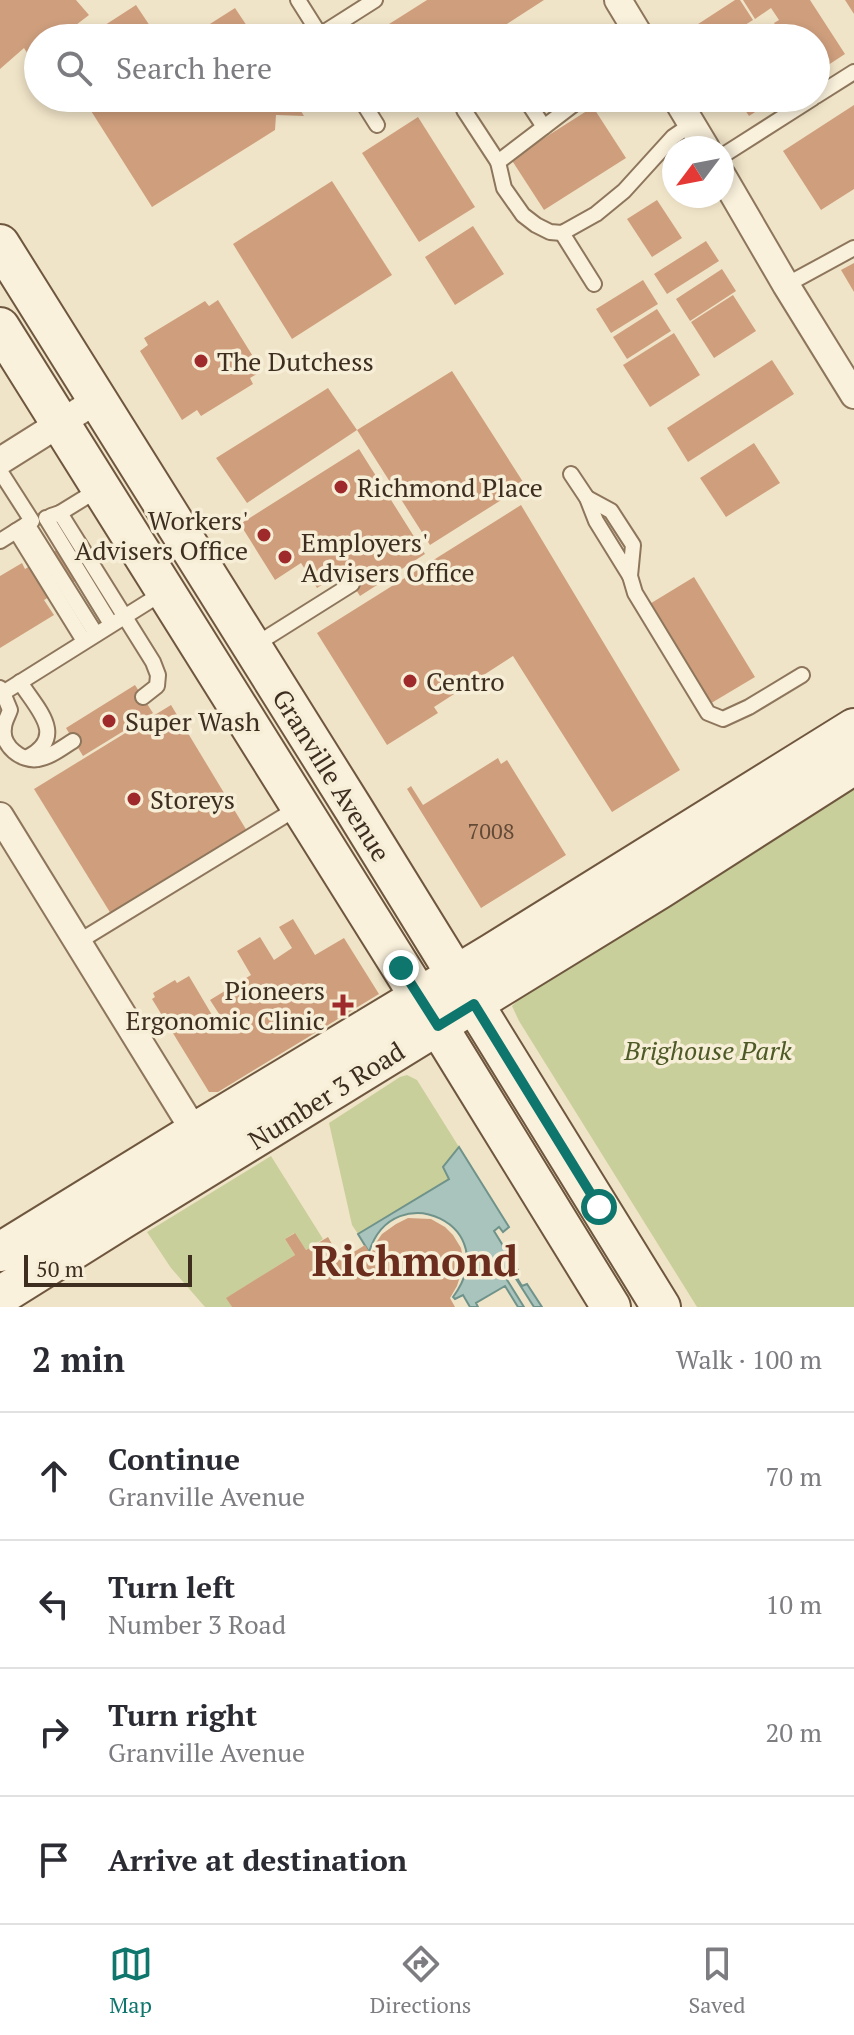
<!DOCTYPE html>
<meta charset="utf-8">
<style>
body{margin:0;font-family:"PT Serif",serif;background:#f7f7f7;color:#2b2b33}
.compass{position:absolute;left:662px;top:136px;width:72px;height:72px;border-radius:50%;background:#fff;box-shadow:0 4px 12px #0003;rotate:238deg}
.scale{position:absolute;left:24px;bottom:20px;width:168px;box-sizing:border-box;padding-left:8px;border:4px solid #3d2e20;border-top:0;font-size:22px;line-height:28px;white-space:nowrap;color:#3d2e20;-webkit-text-stroke:6px #f7eed8;paint-order:stroke}
.stop{position:absolute;width:24px;height:24px;margin:-18px;border:6px solid #0f766e;border-radius:50%;background:#fff}
.stop.end{background:#0f766e;border-color:#fff;box-shadow:0 2px 8px #0008}
.list{margin:0;padding:0;list-style:none}
h2{display:flex;justify-content:space-between;align-items:center;height:104px;margin:0;padding:0 32px;font-size:34px}
h2 small{font-size:26px;font-weight:400;color:#7c7c81}
.list li{display:grid;grid-template-columns:52px 1fr auto;gap:24px;align-items:center;box-sizing:border-box;height:128px;padding:0 32px;border-top:2px solid #e1e1e2}
.list b{display:block;font-size:30px;white-space:nowrap}
.list p{margin:0;font-size:26px;white-space:nowrap;color:#7c7c81}
.list em{font-size:26px;font-style:normal;color:#7c7c81}
.icon{flex:none;width:44px;height:44px;fill:none;stroke:currentColor;stroke-width:2;stroke-linecap:round;stroke-linejoin:round}
.map{position:relative;flex:none;width:854px;height:1307px;overflow:hidden}
.search{position:absolute;background:#fff;box-shadow:0 4px 12px #0003;left:24px;right:24px;top:24px;height:88px;display:flex;align-items:center;gap:20px;box-sizing:border-box;padding:0 28px;border-radius:44px;color:#7c7c81;font-size:30px}
.sheet{height:616px;background:#fff}
nav{display:flex;justify-content:space-around;align-items:center;box-sizing:border-box;height:112px;border-top:2px solid #e1e1e2;background:#fff;font-size:22px;color:#7c7c81}
nav a{display:grid;justify-items:center;gap:4px}
nav .on{color:#0f766e}
.map>svg:first-child{display:block}
.green{fill:#c9cf9b}
.water{fill:#a9c4bc;stroke:#6f938a;stroke-width:2}
.building{fill:#cf9f7d}
.lines{fill:none;stroke-linecap:round;stroke-linejoin:round}
.lane-casing{stroke:#8d765c;stroke-width:18}
.street-casing{stroke:#8d765c;stroke-width:30}
.secondary-casing{stroke:#6f573f;stroke-width:42}
.lane{stroke:#faf1dc;stroke-width:14}
.street{stroke:#faf1dc;stroke-width:26}
.secondary{stroke:#faf1dc;stroke-width:38}
.route{stroke:#0f766e;stroke-width:10}
.poi-dot{fill:#9e2a2b;stroke:#f7eed8;stroke-width:3}
.labels{text-anchor:middle;dominant-baseline:central;stroke-width:7;stroke-linejoin:round;paint-order:stroke}
.number-label{font-size:22px;fill:#624a37}
.poi-label{font-size:26px;fill:#3d2e20;stroke:#f7eed8;text-anchor:start}
.street-label{font-size:26px;fill:#3d2e20;stroke:#f7eed8}
.park-label{font-size:26px;font-style:italic;fill:#4d5a26;stroke:#f7eed8}
.town-label{font-size:42px;font-weight:bold;fill:#6b2e1e;stroke:#f7eed8}
</style>
<div class="map">
<svg width="854" height="1307" viewBox="0 0 854 1307">
<rect width="100%" height="100%" fill="#f0e4c8"/>
<g class="green">
<path d="M854,787v520h-157l-178,-286 -7,-15 9,-9z"/>
<path d="M407,1075l10,5 42,67 -16,20 6,12 -91,55 -6,-9 -23,-102 71,-46z"/>
<path d="M271,1156l52,83 -17,11 -12,-17 -9,6 10,16 -68,43 5,9h-27l-34,-39 -24,-36z"/>
</g>
<path class="water" d="M459,1147l50,80 -6,5 -4,-5 -5,4 24,39 -4,3 8,13 5,-2 15,23h-8l-23,-36 -7,4 20,32h-6l-13,-21 -29,17 2,4h-8l-7,-12 -8,4 -2,-2c53,-71 -59,-123 -84,-45l-11,-18 91,-55 -6,-12z"/>
<g class="building">
<path d="M0,0h76l13,15 -30,23h-21v16l-7,5 -7,-11 -24,21z"/>
<path d="M427,0h117l-59,38h-118z"/>
<path d="M735,0h5l13,20 -16,10 5,8h-44l-6,-10z"/>
<path d="M743,0h67l35,54 -26,17 4,5 -7,5v-43h-32l-10,-15 5,-3 -8,-12 -16,11z"/>
<path d="M845,0h9v14z"/>
<path d="M136,5l22,33h-73z"/>
<path d="M235,8l20,30h-67z"/>
<path d="M561,30l5,8h-18z"/>
<path d="M94,98h199l11,18 -28,-1 -1,15 -123,77 -66,-104z"/>
<path d="M737,98h53l-11,7 -4,-6 -26,17z"/>
<path d="M854,105v84l-33,21 -38,-59z"/>
<path d="M593,107l33,51 -82,52 -33,-51z"/>
<path d="M418,117l57,90 -56,35 -57,-89z"/>
<path d="M332,181l60,94 -100,64 -59,-95z"/>
<path d="M657,200l25,38 -30,19 -25,-38z"/>
<path d="M473,226l31,48 -49,31 -30,-48z"/>
<path d="M706,241l13,20 -52,33 -13,-20z"/>
<path d="M854,263v29l-13,-22z"/>
<path d="M722,269l14,22 -46,30 -14,-22z"/>
<path d="M643,280l15,24 -47,29 -15,-24z"/>
<path d="M733,295l23,36 -42,27 -23,-36z"/>
<path d="M218,300l44,71 -12,7 3,6 -52,32 -4,-6 -15,10 -42,-69 8,-6 -4,-7 61,-37 4,5z"/>
<path d="M657,309l14,22 -44,28 -14,-22z"/>
<path d="M674,333l26,42 -50,32 -27,-42z"/>
<path d="M772,360l22,34 -106,68 -21,-34z"/>
<path d="M452,371l73,114 -95,60 -73,-115 -110,73 -31,-45 112,-70 29,42z"/>
<path d="M754,443l26,40 -54,34 -26,-39z"/>
<path d="M359,449l66,105 -65,42 -16,-25 -27,17 -16,-25 -26,17 -35,-56z"/>
<path d="M521,505l159,265 -68,42 -99,-156 -79,51 4,6 -51,32 -70,-112z"/>
<path d="M83,534l19,31 -58,35 10,15 -54,33v-72l22,-13 3,6z"/>
<path d="M694,577l61,100 -47,28 -60,-100z"/>
<path d="M135,685l18,28 -70,43 -17,-28z"/>
<path d="M171,705l76,126 -136,83 -77,-125z"/>
<path d="M498,758l3,6 6,-4 59,95 -85,53 -74,-119 4,-3 12,19z"/>
<path d="M293,919l22,36 29,-17 35,56 -161,98h-9l-57,-93 3,-2 -2,-4 22,-13 2,3 12,-7 26,44 6,-3 -11,-17 41,-25 -14,-24 23,-14 14,23 18,-12 -13,-21z"/>
<path d="M408,1218l23,1 14,8 8,8 8,13 3,16 -7,22 -7,12 5,9h-223l-6,-9 69,-43 -10,-16 10,-6 11,17 22,-13 13,23 24,-15 6,10 4,-11 7,-10 14,-10z"/>
</g>
<g class="lines">
<g class="lane-casing">
<g id="lane">
<path d="M298,0l24,38"/>
<path d="M764,34l3,4"/>
<path d="M320,35l55,-35"/>
<path d="M816,96l38,-24"/>
<path d="M360,98l17,27"/>
<path d="M525,98l19,29"/>
<path d="M582,98l-84,64 6,26 19,27 13,10 14,7 12,1 34,-19 28,-23 49,-54 19,-13"/>
<path d="M464,110l34,52"/>
<path d="M722,156l91,-58"/>
<path d="M562,233l32,51"/>
<path d="M786,285l68,-37"/>
<path d="M0,471l32,50 -32,20"/>
<path d="M571,474l16,24 9,23 34,55"/>
<path d="M587,498l24,13 22,34 -3,31 5,17 73,120 15,6 26,-12 53,-32"/>
<path d="M60,513l93,149 5,13 -1,11 -14,11"/>
<path d="M51,516l9,-3 39,-24"/>
<path d="M46,518l65,106"/>
<path d="M27,524l69,110"/>
<path d="M16,531l68,110"/>
<path d="M255,645l97,-61"/>
<path d="M20,682c16,26 48,54 8,75"/>
<path d="M0,688l3,5 161,-101"/>
<path d="M3,693l7,17c-2,6 -6,12 -6,18 -3,18 18,34 34,31 13,-2 25,-12 35,-18"/>
<path d="M78,942l221,-135"/>
</g>
</g>
<g class="street-casing">
<g id="street">
<path d="M618,0l23,38"/>
<path d="M676,98l30,50"/>
<path d="M722,175l64,110 68,110"/>
<path d="M0,461l97,-61"/>
<path d="M0,816l195,316"/>
</g>
</g>
<g class="secondary-casing">
<g id="secondary">
<path d="M0,244l353,564 308,499"/>
<path d="M0,327l449,717 162,263"/>
<path d="M0,1252l195,-120 297,-179 362,-225"/>
<path d="M0,1296l123,-77 537,-330 194,-124"/>
</g>
</g>
<use href="#lane" class="lane"/>
<use href="#street" class="street"/>
<use href="#secondary" class="secondary"/>
</g>
<g class="lines">
<path class="route" d="M401,968l37,58 36,-22 125,203"/>
</g>
<g class="poi-dot">
<circle cx="201" cy="361" r="8"/>
<circle cx="341" cy="487" r="8"/>
<circle cx="264" cy="535" r="8"/>
<circle cx="285" cy="557" r="8"/>
<circle cx="410" cy="681" r="8"/>
<circle cx="109" cy="721" r="8"/>
<circle cx="134" cy="799" r="8"/>
<path d="M339 993h8v8h8v8h-8v8h-8v-8h-8v-8h8z"/>
</g>
<g class="labels">
<g class="number-label">
<text x="491" y="830">7008</text>
</g>
<g class="poi-label">
<text x="217" y="361">The Dutchess</text>
<text x="357" y="487">Richmond Place</text>
<text x="248" y="520" text-anchor="end">Workers'<tspan x="248" dy="30">Advisers Office</tspan></text>
<text x="301" y="542">Employers'<tspan x="301" dy="30">Advisers Office</tspan></text>
<text x="426" y="681">Centro</text>
<text x="125" y="721">Super Wash</text>
<text x="150" y="799">Storeys</text>
<text x="325" y="990" text-anchor="end">Pioneers<tspan x="325" dy="30">Ergonomic Clinic</tspan></text>
</g>
<g class="street-label">
<text transform="translate(332 775) rotate(58)">Granville Avenue</text>
<text transform="translate(326 1095) rotate(-32)">Number 3 Road</text>
</g>
<g class="park-label">
<text x="708" y="1050">Brighouse Park</text>
</g>
<g class="town-label">
<text x="415" y="1260">Richmond</text>
</g>
</g>
</svg>
<svg class="compass" viewBox="-18 -18 36 36"><path d="M0-13l5 13h-10z" fill="#e53935"/><path d="M0 13l5-13h-10z" fill="#7c7c81"/></svg>
<div class="scale">50 m</div>
<div class="stop" style="left:599px;top:1207px"></div>
<div class="stop end" style="left:401px;top:968px"></div>
<div class="search"><svg class="icon" aria-label="search" viewBox="0 0 24 24"><circle cx="10" cy="10" r="6"/><path d="M15 15l6 6"/></svg>Search here</div>
</div>
<section class="sheet">
<h2>2 min<small>Walk · 100 m</small></h2>
<ul class="list">
<li><svg class="icon" aria-label="ahead" viewBox="0 0 24 24"><path d="M12 20V5M6 11l6-6 6 6"/></svg><div><b>Continue</b><p>Granville Avenue</p></div><em>70 m</em></li>
<li><svg class="icon" aria-label="left" viewBox="0 0 24 24"><path d="M17 20v-9H6M10 6l-5 5 5 5"/></svg><div><b>Turn left</b><p>Number 3 Road</p></div><em>10 m</em></li>
<li><svg class="icon" aria-label="right" viewBox="0 0 24 24"><path d="M7 20v-9h11M14 6l5 5-5 5"/></svg><div><b>Turn right</b><p>Granville Avenue</p></div><em>20 m</em></li>
<li><svg class="icon" aria-label="arrive" viewBox="0 0 24 24"><path d="M6 21V4h12l-3 4 3 4H6"/></svg><div><b>Arrive at destination</b></div></li>
</ul>
</section>
<nav>
<a class="on"><svg class="icon" aria-label="map" viewBox="0 0 24 24"><path d="M3 6l6-2 6 2 6-2v14l-6 2-6-2-6 2zM9 4v14M15 6v14"/></svg>Map</a>
<a><svg class="icon" aria-label="directions" viewBox="0 0 24 24"><path d="M12 3l9 9-9 9-9-9zM9 14v-3h6M13 9l2 2-2 2"/></svg>Directions</a>
<a><svg class="icon" aria-label="saved" viewBox="0 0 24 24"><path d="M7 4h10v16l-5-4-5 4z"/></svg>Saved</a>
</nav>
